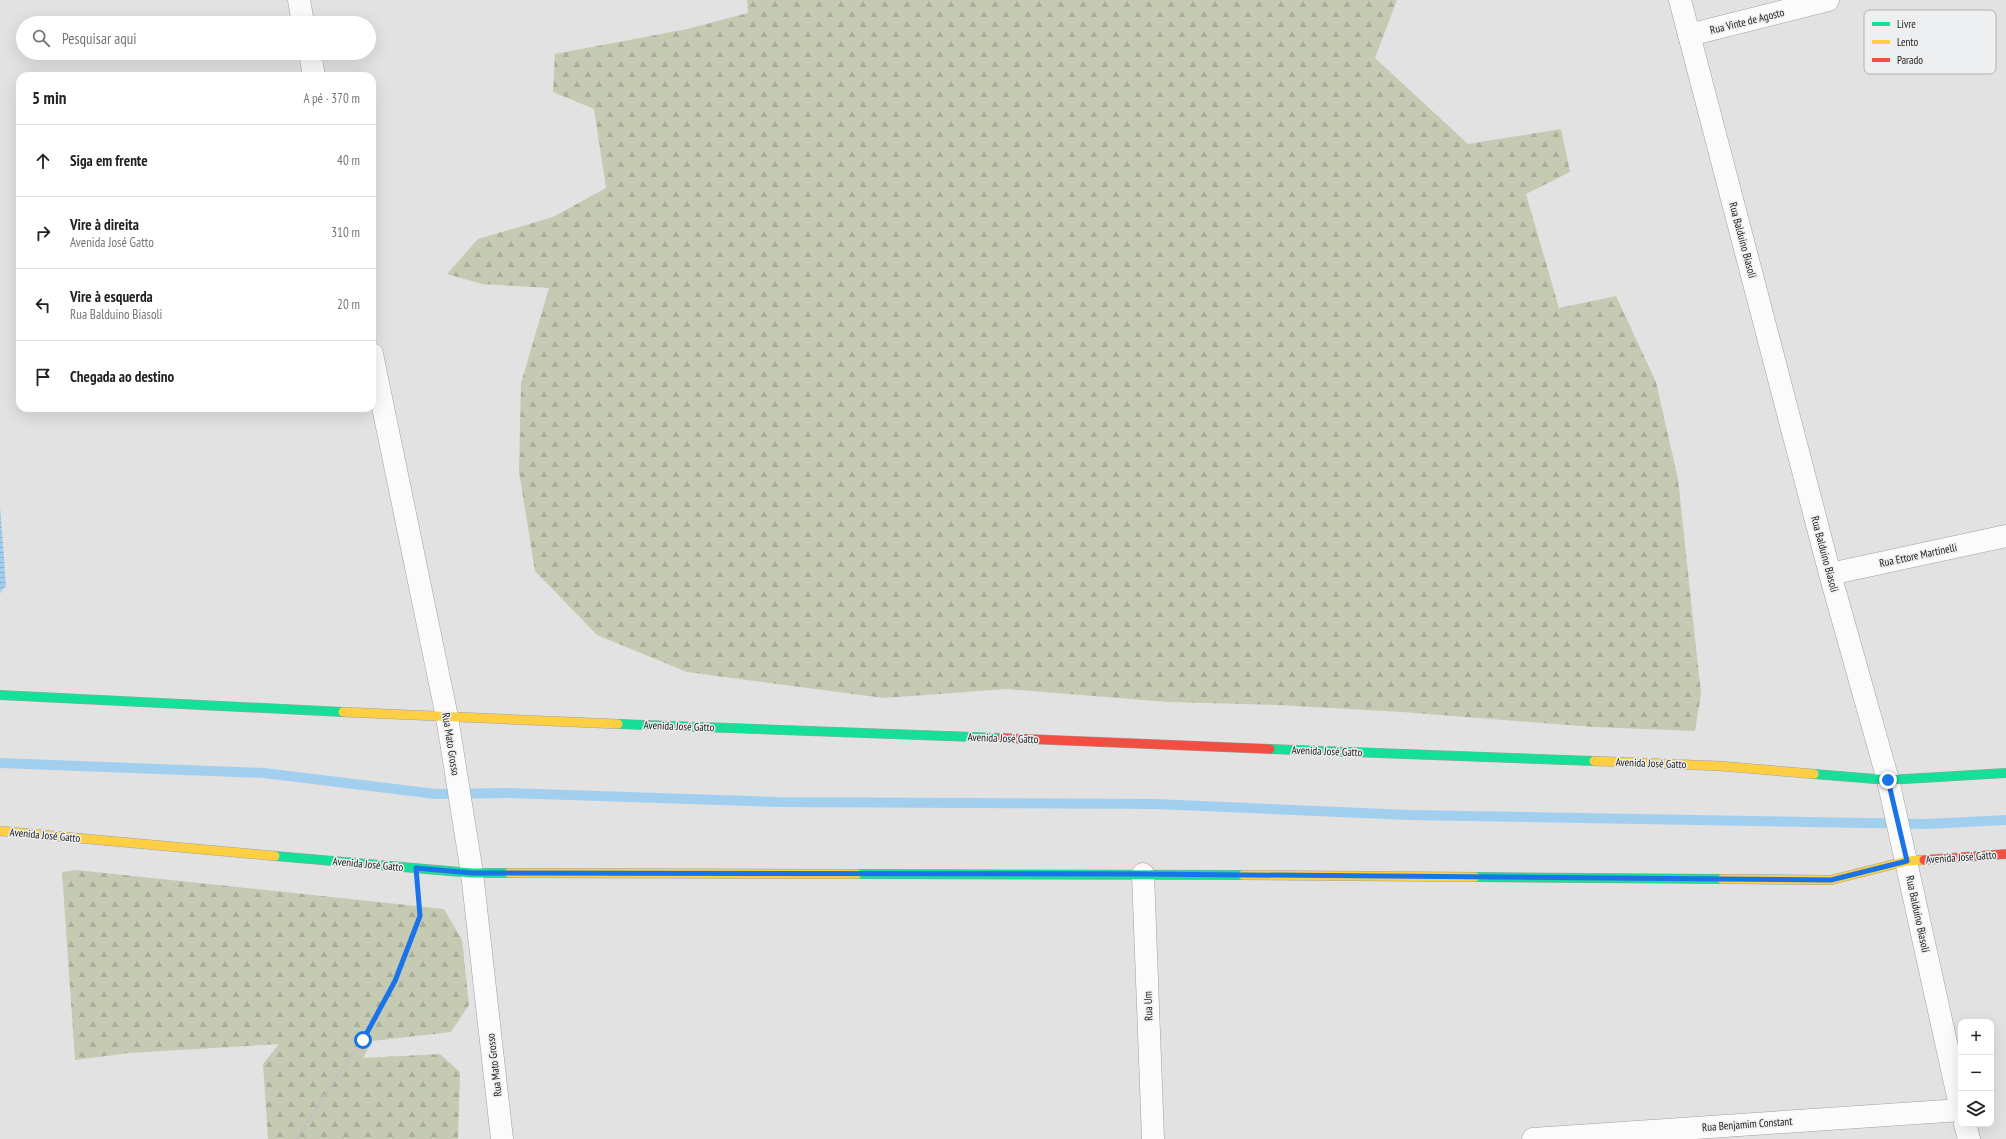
<!DOCTYPE html>
<html lang="pt">
<meta charset="utf-8">
<style>
body{margin:0;font-family:"PT Sans Narrow",sans-serif;background:#f6f6f6;color:#222}
.controls{position:absolute;right:12px;bottom:12px;display:grid;overflow:hidden;border-radius:8px;box-shadow:0 4px 16px #0002}
.controls button{width:36px;height:36px;display:grid;place-items:center;padding:0;border:0;border-bottom:1px solid #e0e0e0;background:#fff;color:#222;font:20px sans-serif}
.stop{position:absolute;width:12px;height:12px;margin:-9px;border:3px solid #1a73e8;border-radius:50%;background:#fff}
.stop.end{background:#1a73e8;border-color:#fff;box-shadow:0 1px 4px #0008}
.list{margin:0;padding:0;list-style:none}
h2{display:flex;justify-content:space-between;align-items:center;height:52px;margin:0;padding:0 16px;font-size:17px}
h2 small{font-size:13px;font-weight:400;color:#767676}
.list li{display:grid;grid-template-columns:26px 1fr auto;gap:12px;align-items:center;box-sizing:border-box;height:72px;padding:0 16px;border-top:1px solid #e0e0e0}
.list b{display:block;font-size:15px;white-space:nowrap}
.list p{margin:0;font-size:13px;white-space:nowrap;color:#767676}
.list em{font-size:13px;font-style:normal;color:#767676}
.icon{flex:none;width:22px;height:22px;fill:none;stroke:currentColor;stroke-width:2;stroke-linecap:round;stroke-linejoin:round}
.map{position:relative;flex:none;width:2006px;height:1139px;overflow:hidden}
.search{position:absolute;background:#fff;box-shadow:0 4px 16px #0002;left:16px;top:16px;width:360px;height:44px;display:flex;align-items:center;gap:10px;box-sizing:border-box;padding:0 14px;border-radius:22px;color:#767676;font-size:15px}
.panel{position:absolute;background:#fff;box-shadow:0 4px 16px #0002;left:16px;top:72px;width:360px;height:340px;border-radius:12px}
.map>svg:first-child{display:block}
.forest{fill:url(#forest-firs)}
.water{fill:url(#water-rules)}
.lines{fill:none;stroke-linecap:round;stroke-linejoin:round}
.stream{stroke:#a3cfee;stroke-width:10}
.street-casing{stroke:#a0a0a1;stroke-width:23}
.fast-casing{stroke:#a0a0a1;stroke-width:10}
.slow-casing{stroke:#a0a0a1;stroke-width:10}
.jam-casing{stroke:#a0a0a1;stroke-width:10}
.path{stroke:#c0c1c1;stroke-width:2.5;stroke-dasharray:4 2;stroke-linecap:butt}
.street{stroke:#fbfbfb;stroke-width:22}
.fast{stroke:#16e098;stroke-width:9}
.slow{stroke:#ffcf43;stroke-width:9}
.jam{stroke:#f24e42;stroke-width:9}
.route{stroke:#1a73e8;stroke-width:5}
.labels{text-anchor:middle;dominant-baseline:central;stroke-width:3;stroke-linejoin:round;paint-order:stroke}
.street-label{font-size:11px;fill:#202121;stroke:#eeeff1}
.key{fill:#eeeff1;stroke:#b0b1b3;stroke-width:1}
.key-label{font-size:11px;fill:#202121}
</style>
<div class="map">
<svg width="2006" height="1139" viewBox="0 0 2006 1139">
<defs>
<pattern id="forest-firs" width="22" height="20" patternUnits="userSpaceOnUse"><rect width="22" height="20" fill="#c5cab2"/><path d="M5 1l3.5 6h-7zM16 11l3.5 6h-7z" fill="#a9ad99"/></pattern>
<pattern id="water-rules" width="6" height="5" patternUnits="userSpaceOnUse"><rect width="6" height="5" fill="#a3cfee"/><path d="M0 2.5h6" fill="none" stroke="#8cb1cc"/></pattern>
</defs>
<rect width="100%" height="100%" fill="#e2e2e3"/>
<g class="forest">
<path d="M747,0h650l-22,58 93,86 93,-15 9,43 -44,22 33,114 57,-12 40,86 22,97 23,215 -6,37 -101,-4 -192,-15 -124,-7 -110,-3 -161,-13 -123,9 -197,-26 -90,-37 -62,-64 -16,-99 2,-89 28,-95 -67,-4 -35,-10 31,-35 75,-22 53,-29 -12,-79 -41,-17 2,-38 132,-25 61,-16z"/>
<path d="M76,870l368,39 18,31 7,65 -18,27 -79,9 -9,17 77,-4 20,18 -2,67h-190l-5,-75 16,-20 -150,9 -54,7 -13,-188z"/>
</g>
<path class="water" d="M0,506l6,80 -6,7z"/>
<g class="lines">
<path class="stream" d="M0,763l264,10 172,21 71,-1 269,9 379,2 253,11 518,9 80,-4"/>
<g class="street-casing">
<g id="street">
<path d="M299,0l4,23"/>
<path d="M1680,0l150,574 58,206 73,330"/>
<path d="M1689,35l139,-35"/>
<path d="M310,53l4,23"/>
<path d="M372,354l75,363 25,156 30,266"/>
<path d="M1830,574l176,-38"/>
<path d="M1143,874l10,265"/>
<path d="M1965,1124l4,15"/>
<path d="M1533,1139l428,-29"/>
</g>
</g>
<g class="fast-casing">
<g id="fast">
<path d="M0,695l343,17"/>
<path d="M618,724l383,14"/>
<path d="M1270,749l324,12"/>
<path d="M1814,774l74,6 118,-7"/>
<path d="M275,856l197,17h37"/>
<path d="M857,874l386,1"/>
<path d="M1475,877l247,2"/>
</g>
</g>
<g class="slow-casing">
<g id="slow">
<path d="M343,712l275,12"/>
<path d="M1594,761l126,5 94,8"/>
<path d="M0,831l275,25"/>
<path d="M509,873l348,1"/>
<path d="M1243,875l232,2"/>
<path d="M1722,879l109,1 76,-19 17,-1"/>
</g>
</g>
<g class="jam-casing">
<g id="jam">
<path d="M1001,738l269,11"/>
<path d="M1924,860l82,-6"/>
</g>
</g>
<path class="path" d="M297,1139l36,-57 30,-42 32,-59 25,-65 -1,-19"/>
<use href="#street" class="street"/>
<use href="#fast" class="fast"/>
<use href="#slow" class="slow"/>
<use href="#jam" class="jam"/>
</g>
<g class="lines">
<path class="route" d="M363,1040l32,-59 25,-65 -4,-48 56,5 670,1 689,6 76,-19 -19,-81"/>
</g>
<g class="labels">
<g class="street-label">
<text transform="translate(1747 21) rotate(-14)">Rua Vinte de Agosto</text>
<text transform="translate(1743 240) rotate(75)">Rua Balduino Biasoli</text>
<text transform="translate(1825 554) rotate(75)">Rua Balduino Biasoli</text>
<text transform="translate(1918 555) rotate(-12)">Rua Ettore Martinelli</text>
<text transform="translate(679 726) rotate(2)">Avenida José Gatto</text>
<text transform="translate(1003 738) rotate(2)">Avenida José Gatto</text>
<text transform="translate(451 744) rotate(81)">Rua Mato Grosso</text>
<text transform="translate(1327 751) rotate(2)">Avenida José Gatto</text>
<text transform="translate(1651 763) rotate(2)">Avenida José Gatto</text>
<text transform="translate(45 835) rotate(5)">Avenida José Gatto</text>
<text transform="translate(1961 857) rotate(-4)">Avenida José Gatto</text>
<text transform="translate(368 864) rotate(5)">Avenida José Gatto</text>
<text transform="translate(1918 914) rotate(78)">Rua Balduino Biasoli</text>
<text transform="translate(1148 1006) rotate(-92)">Rua Um</text>
<text transform="translate(494 1065) rotate(-97)">Rua Mato Grosso</text>
<text transform="translate(1747 1124) rotate(-4)">Rua Benjamim Constant</text>
</g>
</g>
<rect x="1864" y="10" width="132" height="64" rx="6" class="key"/>
<rect x="1872" y="22" width="18" height="4" fill="#16e098"/>
<rect x="1872" y="40" width="18" height="4" fill="#ffcf43"/>
<rect x="1872" y="58" width="18" height="4" fill="#f24e42"/>
<g class="key-label">
<text x="1897" y="28">Livre</text>
<text x="1897" y="46">Lento</text>
<text x="1897" y="64">Parado</text>
</g>
</svg>
<div class="controls">
<button>+</button>
<button>−</button>
<button><svg class="icon" aria-label="layers" viewBox="0 0 24 24"><path d="M12 4l9 5-9 5-9-5zM3 14l9 5 9-5"/></svg></button>
</div>
<div class="stop" style="left:363px;top:1040px"></div>
<div class="stop end" style="left:1888px;top:780px"></div>
<div class="search"><svg class="icon" aria-label="search" viewBox="0 0 24 24"><circle cx="10" cy="10" r="6"/><path d="M15 15l6 6"/></svg>Pesquisar aqui</div>
<section class="panel">
<h2>5 min<small>A pé · 370 m</small></h2>
<ul class="list">
<li><svg class="icon" aria-label="ahead" viewBox="0 0 24 24"><path d="M12 20V5M6 11l6-6 6 6"/></svg><div><b>Siga em frente</b></div><em>40 m</em></li>
<li><svg class="icon" aria-label="right" viewBox="0 0 24 24"><path d="M7 20v-9h11M14 6l5 5-5 5"/></svg><div><b>Vire à direita</b><p>Avenida José Gatto</p></div><em>310 m</em></li>
<li><svg class="icon" aria-label="left" viewBox="0 0 24 24"><path d="M17 20v-9H6M10 6l-5 5 5 5"/></svg><div><b>Vire à esquerda</b><p>Rua Balduino Biasoli</p></div><em>20 m</em></li>
<li><svg class="icon" aria-label="arrive" viewBox="0 0 24 24"><path d="M6 21V4h12l-3 4 3 4H6"/></svg><div><b>Chegada ao destino</b></div></li>
</ul>
</section>
</div>
